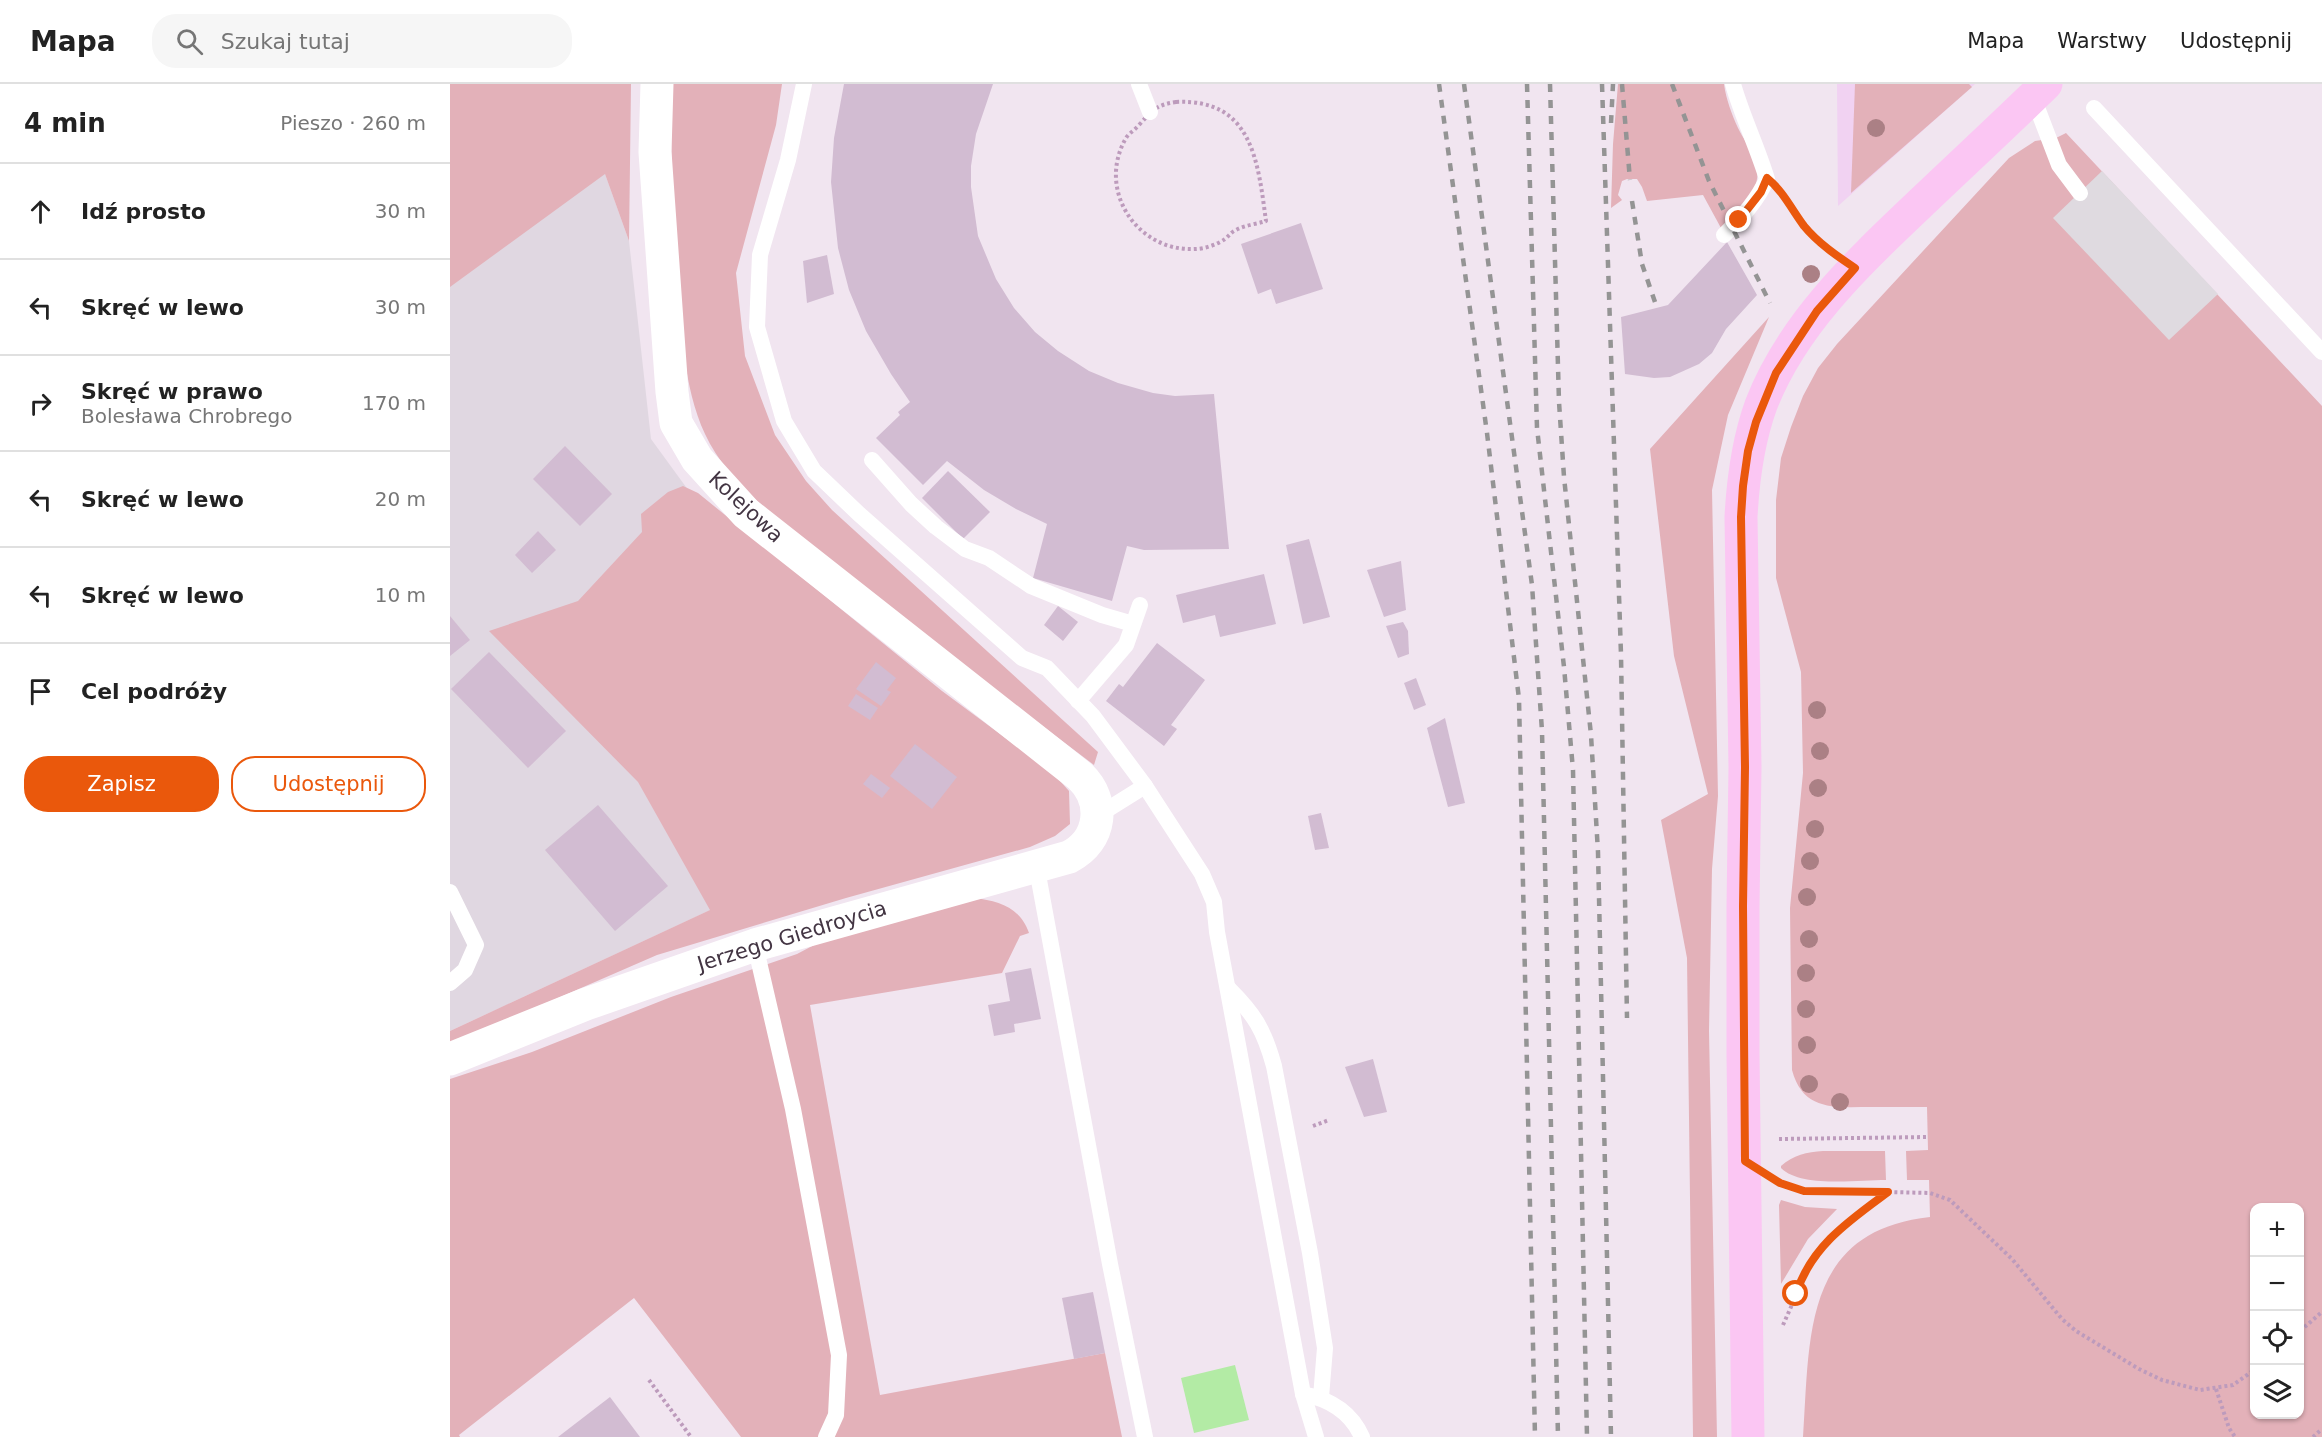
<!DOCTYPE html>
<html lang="pl">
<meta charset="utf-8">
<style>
body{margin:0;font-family:"DejaVu Sans",sans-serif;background:#f6f6f6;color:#222}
.controls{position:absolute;right:18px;bottom:18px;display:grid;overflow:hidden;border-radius:12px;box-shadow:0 2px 4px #0004}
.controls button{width:54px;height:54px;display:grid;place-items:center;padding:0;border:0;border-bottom:2px solid #e0e0e0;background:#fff;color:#222;font:30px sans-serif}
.stop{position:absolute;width:18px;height:18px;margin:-14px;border:4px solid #ea580c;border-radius:50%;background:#fff}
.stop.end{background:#ea580c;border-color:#fff;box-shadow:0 2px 6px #0008}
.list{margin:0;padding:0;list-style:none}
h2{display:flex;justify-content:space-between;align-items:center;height:78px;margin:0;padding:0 24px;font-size:26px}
h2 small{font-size:20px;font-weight:400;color:#767676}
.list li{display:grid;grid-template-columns:39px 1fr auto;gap:18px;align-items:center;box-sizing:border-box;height:96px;padding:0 24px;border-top:2px solid #e0e0e0}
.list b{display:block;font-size:22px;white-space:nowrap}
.list p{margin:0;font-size:20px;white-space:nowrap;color:#767676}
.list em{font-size:20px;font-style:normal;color:#767676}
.actions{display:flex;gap:12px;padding:18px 24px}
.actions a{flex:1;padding:14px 0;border:2px solid #ea580c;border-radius:24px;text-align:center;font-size:21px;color:#ea580c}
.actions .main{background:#ea580c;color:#fff}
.icon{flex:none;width:33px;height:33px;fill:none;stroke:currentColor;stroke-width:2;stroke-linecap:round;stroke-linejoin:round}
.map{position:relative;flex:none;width:1872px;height:1353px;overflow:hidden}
header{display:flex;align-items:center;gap:36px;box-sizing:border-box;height:84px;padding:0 30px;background:#fff;border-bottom:2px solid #e0e0e0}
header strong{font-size:28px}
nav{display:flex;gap:33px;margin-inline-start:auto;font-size:21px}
.search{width:420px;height:54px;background:#f6f6f6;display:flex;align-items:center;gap:15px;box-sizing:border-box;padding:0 21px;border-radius:24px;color:#767676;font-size:22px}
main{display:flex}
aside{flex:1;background:#fff}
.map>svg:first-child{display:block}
.commercial{fill:#f1d2f2}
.industrial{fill:#e0d7e1}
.green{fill:#e3b1b9;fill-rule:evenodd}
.parking{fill:#dfdae0}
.water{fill:#b3eba5}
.building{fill:#d2bcd2}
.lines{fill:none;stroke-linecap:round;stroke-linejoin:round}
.path{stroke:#bd9bbc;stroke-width:4;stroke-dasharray:3 3;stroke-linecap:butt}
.lane{stroke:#fff;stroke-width:16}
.street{stroke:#fff;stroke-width:33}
.secondary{stroke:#fbc6f3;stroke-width:33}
.rail{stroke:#949494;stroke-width:4.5;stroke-dasharray:8 8;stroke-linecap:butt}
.tree{fill:#ab8085}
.route{stroke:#ea580c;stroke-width:8}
.labels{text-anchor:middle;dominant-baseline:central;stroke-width:4.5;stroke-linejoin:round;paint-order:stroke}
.street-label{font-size:21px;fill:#433543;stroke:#fff}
</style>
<header>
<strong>Mapa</strong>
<div class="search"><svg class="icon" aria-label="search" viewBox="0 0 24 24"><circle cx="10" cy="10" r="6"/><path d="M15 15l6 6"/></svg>Szukaj tutaj</div>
<nav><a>Mapa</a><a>Warstwy</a><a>Udostępnij</a></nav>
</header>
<main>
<aside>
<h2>4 min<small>Pieszo · 260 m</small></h2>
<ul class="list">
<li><svg class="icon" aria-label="ahead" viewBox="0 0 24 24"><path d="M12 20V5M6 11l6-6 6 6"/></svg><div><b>Idź prosto</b></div><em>30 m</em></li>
<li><svg class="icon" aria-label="left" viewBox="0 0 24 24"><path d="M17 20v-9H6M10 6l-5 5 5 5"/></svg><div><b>Skręć w lewo</b></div><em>30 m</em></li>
<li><svg class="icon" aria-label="right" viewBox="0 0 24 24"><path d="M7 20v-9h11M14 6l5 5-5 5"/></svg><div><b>Skręć w prawo</b><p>Bolesława Chrobrego</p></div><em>170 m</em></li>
<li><svg class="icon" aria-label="left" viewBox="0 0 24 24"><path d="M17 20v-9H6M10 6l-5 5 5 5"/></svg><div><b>Skręć w lewo</b></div><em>20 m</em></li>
<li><svg class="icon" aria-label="left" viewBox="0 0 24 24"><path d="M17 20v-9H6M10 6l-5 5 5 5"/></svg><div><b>Skręć w lewo</b></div><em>10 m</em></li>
<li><svg class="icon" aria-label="arrive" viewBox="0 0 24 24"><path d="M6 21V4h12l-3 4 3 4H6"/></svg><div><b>Cel podróży</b></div></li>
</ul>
<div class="actions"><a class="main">Zapisz</a><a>Udostępnij</a></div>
</aside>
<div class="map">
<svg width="1872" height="1353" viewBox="0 0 1872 1353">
<rect width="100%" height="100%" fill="#f1e5f0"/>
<path class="commercial" d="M1387,0h138l-137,122z"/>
<path class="industrial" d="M123,0l56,157 22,198 51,70 58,378 -310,144v-878z"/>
<g class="green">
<path d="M0,0h181l-2,157 -24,-67 -155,113z"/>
<path d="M221,0h111l-6,41 -40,148 9,83 30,79 31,46 26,29 266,242 -4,13c-81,-61 -161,-123 -241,-186 -47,-38 -123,-89 -148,-145 -22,-48 -24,-107 -28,-160 -4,-63 -7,-126 -6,-190z"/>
<path d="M1168,0h106c2,15 8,31 14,44 10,20 27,38 16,61 -6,14 -22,27 -33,39l-18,-33 -56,6 -5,-14 -5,-8h-10l-5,2 -4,14 4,5 -11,8 2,-64z"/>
<path d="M1405,0h114l3,3 -121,106z"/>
<path d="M1616,49l256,273v1031h-519c7,-99 -1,-206 127,-220l-1,-37h-22l-1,-29 22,-1 -1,-43c-19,0 -37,0 -56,0 -35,0 -68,5 -79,-37l-2,-162 13,-135 -2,-101 -25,-94v-78l5,-42 10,-31 12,-31 15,-28 19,-24 172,-186 26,-17 21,-3zM1804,1124h46v206h-46z"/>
<path d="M1319,233l-41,98 -16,75 6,306 -6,73 -3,162 8,406h-24l-6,-479 -26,-138 47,-26 -34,-138 -24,-207z"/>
<path d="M233,402l15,7 244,198 111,82 16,18 1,33 -15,12 -25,11 -184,51 -189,57 -207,90v-14l260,-121 -72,-128 -149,-151 89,-30 64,-69 -1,-18 27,-22z"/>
<path d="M524,814c25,3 46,9 55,35l-9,3 -18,37 -192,32 70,390 225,-42 17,84h-381l-107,-139 -175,137 1,2h-10v-358l82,-27 139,-55 126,-43 19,-10z"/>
<path d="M1373,1067h62l1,29c-28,0 -85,8 -105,-12v-2c12,-11 26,-14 42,-15z"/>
<path d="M1331,1116l24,7 32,2 -29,30 -27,45 -2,-79z"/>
</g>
<path class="parking" d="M1652,87l116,123 -49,46 -116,-122z"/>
<path class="water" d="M785,1281l14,55 -55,13 -13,-55z"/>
<g class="building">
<path d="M394,0h149l-17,50 -5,32v21l7,49 18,43 18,29 21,24 23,19 31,20 29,12 35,10 22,3 39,-2 15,155 -85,1 -17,-4 -15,55 -79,-23 14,-54 -31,-15 -32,-19 -37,-29 -24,24 -47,-47 24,-23 -2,-3 12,-10 -19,-28 -25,-43 -17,-41 -11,-42 -7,-66 3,-44z"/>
<path d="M851,139l22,66 -47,15 -5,-15 -13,5 -17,-50z"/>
<path d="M1277,158l30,53 -31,34 -14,24 -13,11 -29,13 -16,1 -29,-4 -4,-57 47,-12z"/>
<path d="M377,171l7,39 -27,9 -4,-42z"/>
<path d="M115,362l47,48 -32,32 -47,-47z"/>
<path d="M498,387l42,41 -27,27 -41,-41z"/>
<path d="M88,447l18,19 -24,23 -17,-18z"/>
<path d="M859,455l21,78 -27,7 -17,-79z"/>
<path d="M951,477l5,49 -22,7 -17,-47z"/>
<path d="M814,490l12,50 -56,13 -5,-22 -32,8 -7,-28z"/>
<path d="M608,522l20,16 -15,19 -19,-16z"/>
<path d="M0,532l20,24 -20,16z"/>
<path d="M953,538l5,9 1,23 -11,4 -12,-32z"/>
<path d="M707,559l48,37 -34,45 6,4 -13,17 -58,-45 13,-17 4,3z"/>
<path d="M39,568l77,79 -38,37 -77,-79z"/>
<path d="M426,578l20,16 -9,12 4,2 -10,14 -25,-17z"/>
<path d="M966,594l10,27 -12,5 -10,-27z"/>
<path d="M406,610l22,14 -8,12 -22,-14z"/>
<path d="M995,634l20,85 -17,4 -21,-79z"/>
<path d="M465,660l42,33 -25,32 -42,-33z"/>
<path d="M421,690l19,14 -8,10 -19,-14z"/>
<path d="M148,721l70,81 -53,45 -70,-81z"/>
<path d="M871,729l8,35 -14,2 -7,-34z"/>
<path d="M581,884l10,51 -27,5 1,8 -21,4 -6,-31 22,-4 -5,-28z"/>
<path d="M923,975l14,53 -23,5 -19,-50z"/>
<path d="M643,1208l12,61 -31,6 -12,-61z"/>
<path d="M160,1313l30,40h-82z"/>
</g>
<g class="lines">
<g class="path">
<path d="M726,18c77,-4 82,61 90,119 -9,3 -21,4 -30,9 -5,2 -7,6 -11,9 -7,5 -20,10 -30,10 -58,3 -99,-59 -69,-111 3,-5 9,-8 13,-13 13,-14 16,-20 37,-23z"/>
<path d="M1336,115l20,29 21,20"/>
<path d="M863,1042l16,-6"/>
<path d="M1329,1055l149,-2"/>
<path d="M1330,1099l30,9h78"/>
<path d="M1333,1241l28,-63 20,-25 18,-16 39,-29 42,1 20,7 62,59 50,60 14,12 63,38 23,11 38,10 33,-5 21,-15"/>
<path d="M1850,1247l22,-19"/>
<path d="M199,1296l42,57"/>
<path d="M1766,1305l13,39 6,9"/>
<path d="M1863,1353l9,-8"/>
</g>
<g class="lane">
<path d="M354,0l-16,76 -28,95 -3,72 27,94 30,50 45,43 163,144 25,10 46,48 52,70 -48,30"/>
<path d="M689,0l11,28"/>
<path d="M1583,13l26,68 21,28"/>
<path d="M1644,24l228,244"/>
<path d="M1274,151c18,-17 33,-34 43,-56 -10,-33 -25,-63 -34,-95"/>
<path d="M422,376l39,44 25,23 29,22 24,9 42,28 71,29 31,9"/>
<path d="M628,617l48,-56 14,-40"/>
<path d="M695,702l57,88 12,28 3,30 86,462c26,5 48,18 59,43"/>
<path d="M586,780l74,400 35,173"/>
<path d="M0,808l26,53 -11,25 -15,13"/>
<path d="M305,861l38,164 46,246 -3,60 -10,22"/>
<path d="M779,905c26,26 35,41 45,77l36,187 15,95 -4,49"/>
<path d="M853,1310l13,43"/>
</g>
<path class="street" d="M0,975l136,-55 169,-59 314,-88c33,-17 37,-56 11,-81l-334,-263 -49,-54 -21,-36 -4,-31 -17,-240 2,-68"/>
<path class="secondary" d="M1298,1353l-5,-382v-149l2,-139 -4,-250c2,-38 7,-76 20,-112 32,-83 100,-145 163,-205 41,-39 82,-77 122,-116"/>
<g class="rail">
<path d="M989,0l48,349 32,266 16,738"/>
<path d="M1014,0l68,501 10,146 16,706"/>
<path d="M1077,0l10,344 27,239 9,103 14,667"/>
<path d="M1100,0l9,318 5,75 27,258 7,117 13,585"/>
<path d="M1152,0l19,571 6,363"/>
<path d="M1172,0l8,96"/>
<path d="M1222,0l37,97 61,122"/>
<path d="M1161,39l2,-39"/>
<path d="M1182,117l10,63 14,41"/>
</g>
</g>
<g class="tree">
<circle cx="1426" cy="44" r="9"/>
<circle cx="1361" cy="190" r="9"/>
<circle cx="1367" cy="626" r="9"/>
<circle cx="1370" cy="667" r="9"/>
<circle cx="1368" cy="704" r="9"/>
<circle cx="1365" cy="745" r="9"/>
<circle cx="1360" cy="777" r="9"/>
<circle cx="1357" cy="813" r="9"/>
<circle cx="1359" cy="855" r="9"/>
<circle cx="1356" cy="889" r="9"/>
<circle cx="1356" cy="925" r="9"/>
<circle cx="1357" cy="961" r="9"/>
<circle cx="1359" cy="1000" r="9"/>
<circle cx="1390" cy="1018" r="9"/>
</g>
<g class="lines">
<path class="route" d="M1289,136l22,-28 6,-14c16,13 25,32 37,48 14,17 33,30 51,42l-38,43 -41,62 -20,49 -8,29 -5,35 -2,31 4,250 -2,139 2,255 35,22 24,8 84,1c-38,28 -77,54 -92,102"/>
</g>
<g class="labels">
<g class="street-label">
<text transform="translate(296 423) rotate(43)">Kolejowa</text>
<text transform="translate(342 852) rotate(-17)">Jerzego Giedroycia</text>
</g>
</g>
</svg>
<div class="controls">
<button>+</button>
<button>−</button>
<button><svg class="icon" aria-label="locate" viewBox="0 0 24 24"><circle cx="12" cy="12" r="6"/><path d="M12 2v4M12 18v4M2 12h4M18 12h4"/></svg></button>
<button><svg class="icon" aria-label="layers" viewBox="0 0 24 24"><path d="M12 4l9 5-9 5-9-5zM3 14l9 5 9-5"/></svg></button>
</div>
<div class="stop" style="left:1346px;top:1210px"></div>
<div class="stop end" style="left:1289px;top:136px"></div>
</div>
</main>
